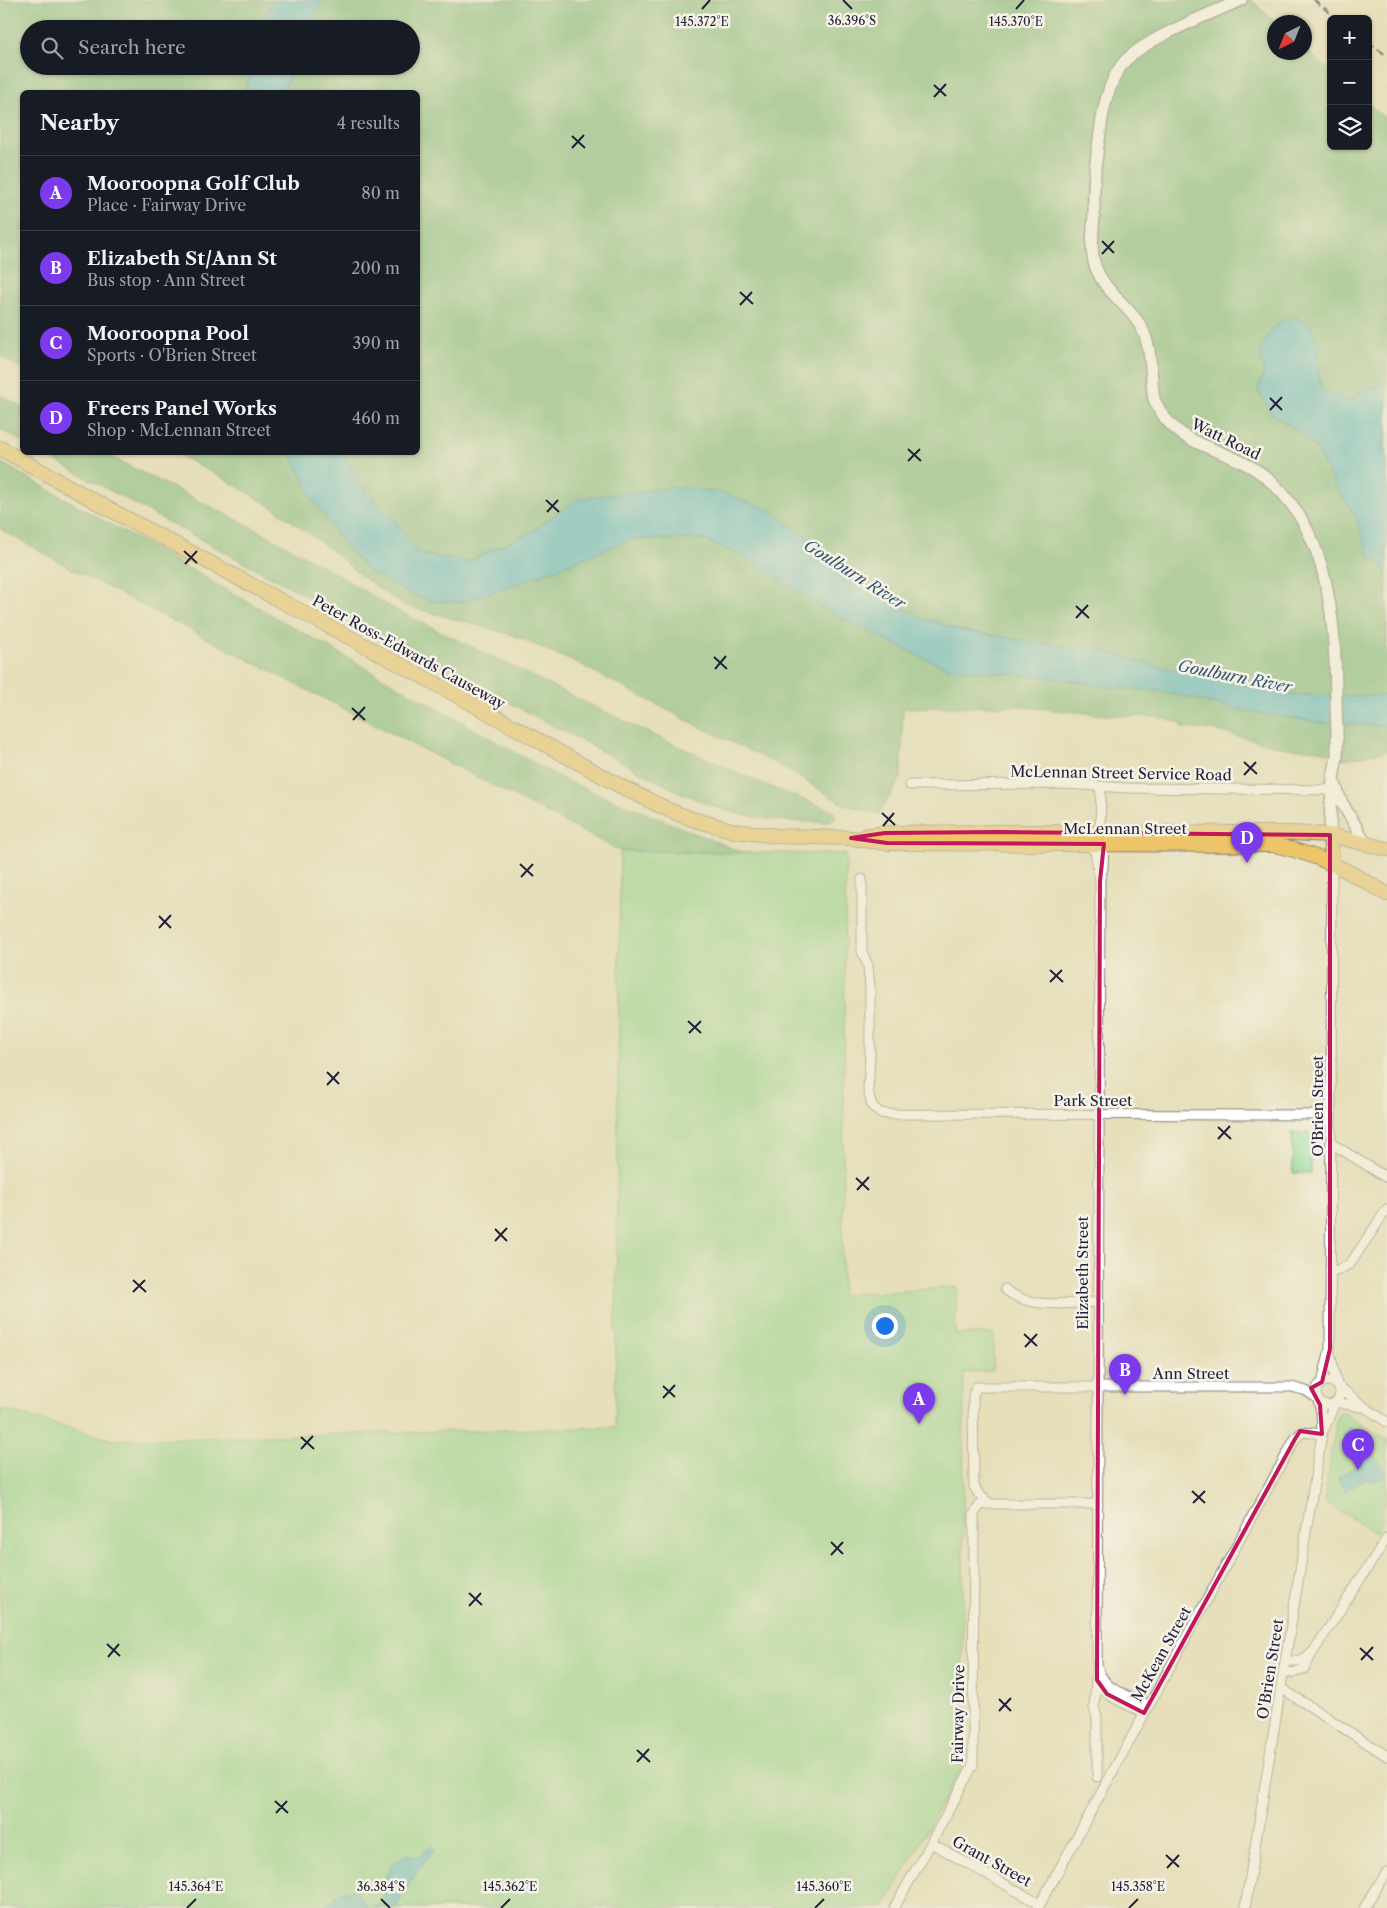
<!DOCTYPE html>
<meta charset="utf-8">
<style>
body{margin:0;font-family:"Libre Caslon Text",serif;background:#242831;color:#f1f3f6}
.controls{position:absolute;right:15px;top:15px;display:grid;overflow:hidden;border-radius:8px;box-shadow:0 1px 4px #0004}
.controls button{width:45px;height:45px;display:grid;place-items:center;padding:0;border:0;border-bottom:1px solid #363941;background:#171b24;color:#f1f3f6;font:25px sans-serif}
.compass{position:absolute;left:1267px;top:15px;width:45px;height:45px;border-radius:50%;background:#171b24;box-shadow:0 1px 4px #0004;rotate:223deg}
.you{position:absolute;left:884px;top:1325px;width:18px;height:18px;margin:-12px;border:4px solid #fff;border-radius:50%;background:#1a73e8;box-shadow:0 0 0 8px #1a73e833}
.badge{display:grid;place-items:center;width:32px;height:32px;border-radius:50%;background:#7c3aed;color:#fff;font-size:16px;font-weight:700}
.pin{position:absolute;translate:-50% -41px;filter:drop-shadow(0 1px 2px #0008)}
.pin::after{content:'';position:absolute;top:26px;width:18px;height:15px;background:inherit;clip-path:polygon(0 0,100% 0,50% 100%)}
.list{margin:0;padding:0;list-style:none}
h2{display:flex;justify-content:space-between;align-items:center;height:65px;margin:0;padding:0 20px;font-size:21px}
h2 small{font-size:16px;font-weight:400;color:#9ea1a6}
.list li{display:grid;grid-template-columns:32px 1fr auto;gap:15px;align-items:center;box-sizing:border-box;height:75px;padding:0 20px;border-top:1px solid #363941}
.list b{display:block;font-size:19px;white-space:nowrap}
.list p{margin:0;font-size:16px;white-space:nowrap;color:#9ea1a6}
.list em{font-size:16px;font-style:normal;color:#9ea1a6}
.icon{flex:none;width:28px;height:28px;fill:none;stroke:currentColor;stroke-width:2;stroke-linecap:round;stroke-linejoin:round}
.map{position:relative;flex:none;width:1387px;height:1908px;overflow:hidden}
.search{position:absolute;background:#171b24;box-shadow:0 1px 4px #0004;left:20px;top:20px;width:400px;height:55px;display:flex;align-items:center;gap:12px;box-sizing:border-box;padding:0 18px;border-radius:28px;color:#9ea1a6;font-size:19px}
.panel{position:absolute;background:#171b24;box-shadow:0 1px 4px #0004;left:20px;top:90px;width:400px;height:365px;border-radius:8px}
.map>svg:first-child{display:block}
.green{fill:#8fd791;stroke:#587c66}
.forest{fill:#73b87b;stroke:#4a6d5b}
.water{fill:#4bb6c9;stroke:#366c82}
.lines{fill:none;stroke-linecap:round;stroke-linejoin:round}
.minor-casing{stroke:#84807a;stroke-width:11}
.tertiary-casing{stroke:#84807a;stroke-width:14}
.trunk-casing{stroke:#84807a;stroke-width:16}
.minor{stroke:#fff;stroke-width:9}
.tertiary{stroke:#fff;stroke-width:11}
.trunk{stroke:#eec469;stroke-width:14}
.rail{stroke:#22223b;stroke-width:2.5;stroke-dasharray:8 4;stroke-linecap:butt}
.marked{fill:none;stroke:#c2185b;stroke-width:4;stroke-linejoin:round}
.ticks{fill:none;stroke:#22223b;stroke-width:2}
.labels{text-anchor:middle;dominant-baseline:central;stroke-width:5;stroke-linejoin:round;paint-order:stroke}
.street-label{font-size:15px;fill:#22223b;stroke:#f7f3e8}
.water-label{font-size:16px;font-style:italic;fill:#30566d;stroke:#f7f3e8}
.ticks-label{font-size:12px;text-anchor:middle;fill:#22223b;stroke:#f7f3e8;stroke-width:5;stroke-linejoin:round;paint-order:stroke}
</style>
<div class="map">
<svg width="1387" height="1908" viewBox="0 0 1387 1908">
<rect width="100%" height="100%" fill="#f7f3e8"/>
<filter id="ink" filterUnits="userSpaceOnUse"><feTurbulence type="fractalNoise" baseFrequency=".02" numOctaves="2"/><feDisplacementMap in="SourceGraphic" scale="10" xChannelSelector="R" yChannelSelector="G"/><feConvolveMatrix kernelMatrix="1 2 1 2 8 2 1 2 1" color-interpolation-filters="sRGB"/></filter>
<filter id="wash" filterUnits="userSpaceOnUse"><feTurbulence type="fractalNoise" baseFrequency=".0096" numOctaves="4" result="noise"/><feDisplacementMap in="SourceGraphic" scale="20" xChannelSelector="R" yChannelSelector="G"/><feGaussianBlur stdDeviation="1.12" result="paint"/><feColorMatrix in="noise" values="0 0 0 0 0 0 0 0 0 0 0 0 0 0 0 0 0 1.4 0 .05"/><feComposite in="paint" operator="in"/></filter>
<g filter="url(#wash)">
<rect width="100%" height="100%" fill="#e6dfba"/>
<g class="green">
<path d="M620,851l226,3 -4,441 115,-8 -2,47h39l-1,37 -29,2 -2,394 -78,141h-884v-499l114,31 501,-13z"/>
<path d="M1310,1132l1,41h-18l-1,-40z"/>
<path d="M1340,1411l44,27 1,2 2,-1v60l-6,10 2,11 -8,13 -51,-32 13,-85z"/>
</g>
<g class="forest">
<path d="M0,0h273l-14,29h-230v37h223l-7,26h-223v277l-22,-13z"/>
<path d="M322,0h929l24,22 -1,30h30l1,-3 26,23v74h37v-42l19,16v263l-20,6 -20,12 -26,-12 -5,-30 4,-13 -56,26 -6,19 14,23 26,17 18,17 21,41 17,24 15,42 18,15v126l-94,-1 -142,-30 -42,-13 -75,-10 -75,-12 -37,-12 -40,-23 -21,-13 -34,-29 -55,-42 -176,-12h-18l-47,33 -64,30 -48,-8 -26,-35 -17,-16 -23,-32 -9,-18 74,-1v-360h-135l11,-26h117v-37h-102z"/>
<path d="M0,395l22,12v35l-22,-13z"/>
<path d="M41,453h62l143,71 84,46 60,37 248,121 130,58 60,23 6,3 2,5 -5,5c-37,1 -75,-2 -110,-13 -17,-6 -34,-14 -50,-21l-496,-262z"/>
<path d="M175,453h116l23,48 26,38 28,32 38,21 26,9 31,1 62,-21 106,-42h71l41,17 88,57 88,43 31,12 106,10 60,10 45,3 84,20 80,12 62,3v25l-41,8 -27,-9 -33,-2 -73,-18 -31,-2v-5l-27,-6 -50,-2 -89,-9 -113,2 -2,70 -22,36 -36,-10 -62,-38 -85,-41 -113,-59 -70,-31 -110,-30 -43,-30 -25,-22 -60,-44 -47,-28z"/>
<path d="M0,462l566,319 178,72 -124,-2 -548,-282 -72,-40z"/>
</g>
<g class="water">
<path d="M273,0h49l-13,29h-50z"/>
<path d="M252,66h42l-11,26h-38z"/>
<path d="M1293,316l17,8 10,22 -4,13 5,30 26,12 20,-12 20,-6v53l-2,5 2,20v109l-18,-15 -15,-42 -17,-24 -21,-41 -18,-17 -26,-17 -14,-23 6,-19 -4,-20 13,-25z"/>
<path d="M291,453h53l9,18 23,32 17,16 26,35 48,8 64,-30 47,-33 96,-12 45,5 53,19 55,42 34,29 21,13 40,23 37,12 75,12 75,10 42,13 142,30 94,1v30l-62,-3 -80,-12 -84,-20 -45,-3 -60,-10 -106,-10 -31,-12 -88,-43 -88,-57 -41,-17h-71l-106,42 -62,21 -31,-1 -26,-9 -38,-21 -28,-32 -26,-38z"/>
<path d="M1349,1427l11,7 -5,9 -12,-7z"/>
<path d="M1372,1450l14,26 -15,6 -2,-4 -24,13 -8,-14 24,-13 -2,-5 11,-6 -1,-2z"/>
<path d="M431,1845l5,5c-17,17 -29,36 -40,58h-22l9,-5 3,-27 7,-13 14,-9 13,3z"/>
<path d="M342,1891h14l12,17h-45z"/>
</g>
</g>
<g filter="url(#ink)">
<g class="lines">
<g class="minor-casing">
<g id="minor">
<path d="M910,785l157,-1 60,4 205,2"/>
<path d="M1100,832l1,-46"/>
<path d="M1087,845l8,6 5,30 -3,799c5,17 33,25 47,33"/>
<path d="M1101,876l2,-8 1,-24"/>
<path d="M862,879v72l6,15 2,22v67l-2,35 4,16 8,7 8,1 443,1"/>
<path d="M1331,1143l56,35"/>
<path d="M1330,1270l6,1 14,-7 37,-55"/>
<path d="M1005,1289c23,21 63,14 93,13"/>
<path d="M1331,1357l6,28"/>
<circle cx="1328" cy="1393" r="12"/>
<path d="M1322,1382l8,-33 2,-487"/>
<path d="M1338,1386l28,22 21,14"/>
<path d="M1336,1402l25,5"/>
<path d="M1324,1429l11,-26"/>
<path d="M991,1504l-12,-9 -5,-9 -1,-90 3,-9h316l14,4 11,7"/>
<path d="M1285,1661h14l13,-8"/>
<path d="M1098,1669c7,22 32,28 51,36"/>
<path d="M1283,1671l10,2 11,-4 9,-17 74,-114"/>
<path d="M1096,1679l-2,29 3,9v60"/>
<path d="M1281,1688l106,68"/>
<path d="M931,1843l109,61"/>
<path d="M894,1908l37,-65 42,-78 1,-251 6,-9 6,-1h112"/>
<path d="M1038,1908l257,-469 7,-7 20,2"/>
<path d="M1245,1908l77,-474 -1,-22 -3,-12"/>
<path d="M1364,1908l23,-36"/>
</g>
</g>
<g class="tertiary-casing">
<g id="tertiary">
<path d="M1241,0c-31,14 -95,38 -117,62 -16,20 -21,47 -24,71 -4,24 -7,47 -6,72 1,21 -6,43 2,63 9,24 31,36 44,57 13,22 10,50 14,74 20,49 67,46 105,73 70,51 76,145 77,224 0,20 2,40 1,60 -1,8 -3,15 -4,22 -2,19 -3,38 -3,57"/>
<path d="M1335,784l6,17 24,41"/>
</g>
</g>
<g class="trunk-casing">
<g id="trunk">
<path d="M0,448l109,61 311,166 204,113 47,23 21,8 43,12 43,5 73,2 36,5 386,2c43,8 78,27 114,49"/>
<path d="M1330,835l2,27"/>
<path d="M865,836l20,-3 113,-1 294,1 38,2 57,14"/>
</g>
</g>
<use href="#minor" class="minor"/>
<use href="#tertiary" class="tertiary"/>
<use href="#trunk" class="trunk"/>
<g class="rail">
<path d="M1314,0l24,19"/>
<path d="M1368,42l19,14"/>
</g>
</g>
</g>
<path d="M0 0H1387V1908H0ZM998,832l332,3v514l-8,33 -11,6 9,17 2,29 -22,-3 -5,8 -151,274 -37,-19 -10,-14 3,-799 4,-37 -217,-1 -36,-5 34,-5z" fill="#e6dfba" fill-opacity=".55" fill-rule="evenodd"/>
<path class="marked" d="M998,832l332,3v514l-8,33 -11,6 9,17 2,29 -22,-3 -5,8 -151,274 -37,-19 -10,-14 3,-799 4,-37 -217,-1 -36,-5 34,-5z"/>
<path class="ticks" d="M843,0l9,9M702,9l8,-9M1016,9l8,-9M934,85l12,11M934,97l12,-13M572,136l13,12M572,148l12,-13M1102,241l12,12M1102,254l12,-13M740,292l13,12M740,305l12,-13M1270,398l12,12M1270,410l12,-13M908,449l13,12M908,461l12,-12M546,500l13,12M547,512l11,-12M184,551l13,12M185,564l12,-13M1076,606l13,12M1076,618l12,-13M714,657l13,12M715,669l11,-13M352,708l13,12M353,720l12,-13M1244,762l13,12M1244,775l12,-13M882,813l13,12M883,826l11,-13M520,864l13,12M521,877l12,-13M159,916l12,12M159,928l12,-13M1050,970l13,12M1050,982l12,-12M688,1021l13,12M689,1033l12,-12M327,1072l12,12M327,1085l12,-13M1218,1127l13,12M1218,1139l12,-13M856,1178l13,12M857,1190l12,-13M495,1229l12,12M495,1241l12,-13M133,1280l13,12M133,1292l12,-12M1024,1334l13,12M1025,1347l12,-13M663,1386l12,11M663,1398l12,-13M301,1437l13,12M301,1449l12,-13M1192,1491l13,12M1193,1503l12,-12M831,1542l12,12M831,1555l12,-13M469,1593l13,12M469,1606l12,-13M107,1644l13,12M1360,1648l13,12M108,1657l11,-13M1361,1660l12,-13M999,1699l12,12M999,1711l12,-13M637,1750l13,12M637,1762l12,-13M275,1801l13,12M276,1813l11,-12M1166,1855l13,12M1167,1868l12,-13M381,1899l9,9M187,1908l9,-9M501,1908l9,-9M815,1908l9,-9M1129,1908l9,-9"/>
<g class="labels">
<g class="street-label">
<text transform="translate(1226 439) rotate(26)">Watt Road</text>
<text transform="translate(409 652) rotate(29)">Peter Ross-Edwards Causeway</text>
<text transform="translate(1121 773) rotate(1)">McLennan Street Service Road</text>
<text x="1125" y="828">McLennan Street</text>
<text x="1093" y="1100">Park Street</text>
<text transform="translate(1317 1106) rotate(-90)">O'Brien Street</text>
<text transform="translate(1082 1273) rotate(-90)">Elizabeth Street</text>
<text x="1191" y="1373">Ann Street</text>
<text transform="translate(1161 1654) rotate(-61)">McKean Street</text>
<text transform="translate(1270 1669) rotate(-81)">O'Brien Street</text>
<text transform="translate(958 1714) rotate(-89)">Fairway Drive</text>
<text transform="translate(992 1861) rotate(29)">Grant Street</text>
</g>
<g class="water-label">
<text transform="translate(855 574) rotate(32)">Goulburn River</text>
<text transform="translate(1235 676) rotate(11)">Goulburn River</text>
</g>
</g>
<g class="ticks-label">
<text x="852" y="25">36.396°S</text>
<text x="702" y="26">145.372°E</text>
<text x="1016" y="26">145.370°E</text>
<text x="196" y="1891">145.364°E</text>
<text x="510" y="1891">145.362°E</text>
<text x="824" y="1891">145.360°E</text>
<text x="1138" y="1891">145.358°E</text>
<text x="381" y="1891">36.384°S</text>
</g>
</svg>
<div class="controls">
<button>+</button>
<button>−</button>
<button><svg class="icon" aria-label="layers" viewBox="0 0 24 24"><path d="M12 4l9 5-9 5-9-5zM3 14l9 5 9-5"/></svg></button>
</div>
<svg class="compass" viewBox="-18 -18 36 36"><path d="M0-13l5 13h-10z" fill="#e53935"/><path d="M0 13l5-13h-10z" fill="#9ea1a6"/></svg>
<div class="you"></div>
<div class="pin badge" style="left:919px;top:1424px">A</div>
<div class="pin badge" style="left:1125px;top:1395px">B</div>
<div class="pin badge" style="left:1358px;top:1470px">C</div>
<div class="pin badge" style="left:1247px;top:863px">D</div>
<div class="search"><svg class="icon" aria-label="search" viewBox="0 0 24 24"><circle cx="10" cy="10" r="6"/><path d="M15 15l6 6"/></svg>Search here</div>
<section class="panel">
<h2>Nearby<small>4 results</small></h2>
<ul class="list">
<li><span class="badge">A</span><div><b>Mooroopna Golf Club</b><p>Place · Fairway Drive</p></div><em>80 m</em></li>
<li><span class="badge">B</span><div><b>Elizabeth St/Ann St</b><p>Bus stop · Ann Street</p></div><em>200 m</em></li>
<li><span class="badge">C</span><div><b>Mooroopna Pool</b><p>Sports · O'Brien Street</p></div><em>390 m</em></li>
<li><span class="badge">D</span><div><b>Freers Panel Works</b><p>Shop · McLennan Street</p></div><em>460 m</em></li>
</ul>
</section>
</div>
